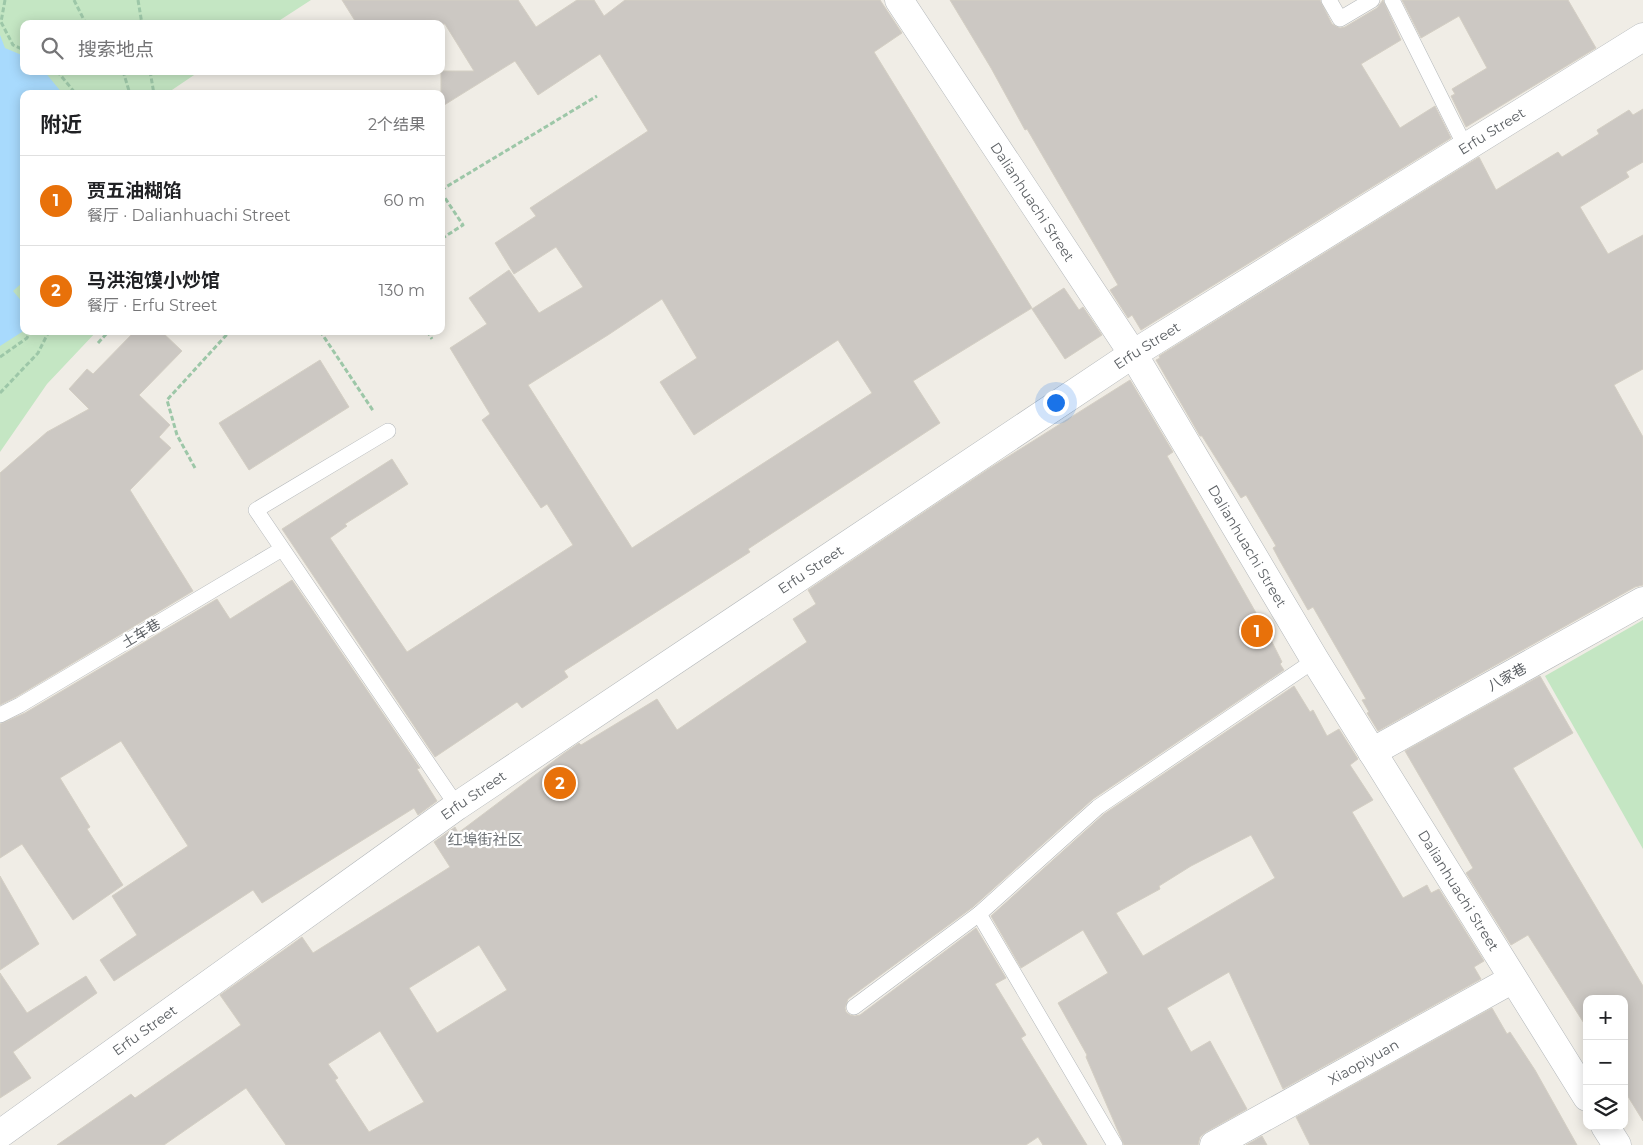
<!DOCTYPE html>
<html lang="zh">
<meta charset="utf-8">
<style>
body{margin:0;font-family:Montserrat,"Noto Sans SC",sans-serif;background:#f2f2f2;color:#202124}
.controls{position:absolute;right:15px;bottom:15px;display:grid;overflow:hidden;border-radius:10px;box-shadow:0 2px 12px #0003}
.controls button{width:45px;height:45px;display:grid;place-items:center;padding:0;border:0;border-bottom:1px solid #e0e0e0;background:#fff;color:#202124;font:25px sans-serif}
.you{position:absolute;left:1055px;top:402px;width:18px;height:18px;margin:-12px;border:4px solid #fff;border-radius:50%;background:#1a73e8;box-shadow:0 0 0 8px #1a73e833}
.badge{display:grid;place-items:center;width:32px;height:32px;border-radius:50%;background:#e64035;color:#fff;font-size:16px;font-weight:700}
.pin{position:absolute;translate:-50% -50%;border:2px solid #fff;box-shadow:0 1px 5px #0006}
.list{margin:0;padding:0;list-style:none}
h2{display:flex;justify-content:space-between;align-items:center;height:65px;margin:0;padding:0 20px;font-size:21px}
h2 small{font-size:16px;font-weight:400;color:#757577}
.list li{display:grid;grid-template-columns:32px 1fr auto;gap:15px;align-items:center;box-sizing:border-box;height:90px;padding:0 20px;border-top:1px solid #e0e0e0}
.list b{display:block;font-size:19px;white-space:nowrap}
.list p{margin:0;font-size:16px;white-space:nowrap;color:#757577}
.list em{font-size:16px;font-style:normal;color:#757577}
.icon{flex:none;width:28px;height:28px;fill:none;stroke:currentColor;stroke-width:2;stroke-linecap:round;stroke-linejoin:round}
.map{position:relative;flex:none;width:1643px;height:1145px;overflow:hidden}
.search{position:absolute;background:#fff;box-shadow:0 2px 12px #0003;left:20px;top:20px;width:425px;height:55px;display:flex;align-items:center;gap:12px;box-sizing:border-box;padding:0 18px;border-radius:10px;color:#757577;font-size:19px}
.panel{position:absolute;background:#fff;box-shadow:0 2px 12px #0003;left:20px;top:90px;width:425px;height:245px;border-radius:10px}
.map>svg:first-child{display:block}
.green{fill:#c4e6c3}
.water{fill:#a8dafd}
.building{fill:#ccc8c3;stroke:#d4cfc4;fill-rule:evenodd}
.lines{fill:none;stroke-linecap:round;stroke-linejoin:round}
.service-casing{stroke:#b3b7ba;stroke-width:16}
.minor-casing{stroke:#b3b7ba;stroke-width:29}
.tertiary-casing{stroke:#b3b7ba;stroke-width:29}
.path{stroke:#9dc7a8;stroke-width:3;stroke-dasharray:5 2.5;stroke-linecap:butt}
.service{stroke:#fff;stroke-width:15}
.minor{stroke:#fff;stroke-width:28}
.tertiary{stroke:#fff;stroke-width:28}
.labels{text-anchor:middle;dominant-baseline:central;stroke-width:4.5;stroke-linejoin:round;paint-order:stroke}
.street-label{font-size:14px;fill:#5e6266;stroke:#fff}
.neighbourhood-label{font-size:15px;fill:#6f7478;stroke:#fff}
</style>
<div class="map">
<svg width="1643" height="1145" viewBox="0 0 1643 1145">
<rect width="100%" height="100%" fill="#f0ede6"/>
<g class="green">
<path d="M0,0h311l-37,24h-250v47h176l-34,23h-142v237h73l-50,53 -47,68z"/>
<path d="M1643,620v229l-98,-173z"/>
</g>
<path class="water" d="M0,35l5,13 19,8v15h20l19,23h-39v187l-11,10 11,13v25l-2,3 -22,14z"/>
<g class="building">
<path d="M342,0h176l18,27 41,-27h17l10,16 21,-16h255l22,33 -28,19 158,256 -119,73 27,42 -192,126 2,3 -186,119 4,6 -46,31 -5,-6 -82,55 -153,-228 110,-70 16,25 -63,40 2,2 -17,12 77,114 166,-107 -26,-41 -6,4 -59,-88 8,-6 -40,-66 37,-24 -18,-26 40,-28 30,43 44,-26 -27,-40 -42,27 -19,-31 41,-27 -6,-8 118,-77 -48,-77 -62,41 -23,-34 -74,46v-36h33l-29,-47h-88zM662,299l35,59 -37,24 34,53 144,-95 34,53 -240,155 -104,-163 80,-50z"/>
<path d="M950,0h370l12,24 8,4 5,-1 32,-19 6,-8 18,40 -40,24 39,64 35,-22 16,32 -310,192 -9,-15 -4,3 -18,-28 8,-5 -91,-156 -2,1 -34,-62z"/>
<path d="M1402,0h166l28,48 -130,79 -15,-31 4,-2 -3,-5 35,-21 -28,-52 -38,22z"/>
<path d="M1643,109v53l-17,10 3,5 -49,30 28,47 35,-19v134l-29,16 29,52v148l-8,2 -257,144 -11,-18 2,-1 -7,-12 4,-1 -53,-92 -5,3 -28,-49 -7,-13 3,-2 -30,-51 -5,3 -39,-62h-2l-44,-76 4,-2 -1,-2 320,-199 17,33 62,-38 4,5 37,-23 -2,-4 32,-20 4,5z"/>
<path d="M1064,288l15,22 4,-3 19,28 -37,24 -33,-50z"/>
<path d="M135,331h26l21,20 -43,44 31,30 -11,12 12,11 -41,42 63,101 -177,106 -16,8v-232l47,-41 42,-23 -20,-20 18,-20 6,5z"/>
<path d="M320,360l29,47 -100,63 -30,-47z"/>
<path d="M1130,380l43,72 -6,4 101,178 14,28 -2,2 4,6 -191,129 -120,108 -125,92 -3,9 1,4 4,3 5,1 5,-1 116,-87 30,50 -11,6 31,51 -5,3 66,107h-44l-5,-8 -12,8h-740l-40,-57 -82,57h-107l74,-51 4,4 106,-73 -21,-30 71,-50 11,-8 11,16 137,-86 -16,-25 21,-15 3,6 105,-79 16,-11 2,2 76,-46 20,31 130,-88 -14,-23 23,-15 -8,-14 182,-122zM479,945l28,45 -70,43 -28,-45zM380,1031l44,71 -55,30 -34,-52 3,-2 -10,-14z"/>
<path d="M292,580l128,188 -3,1 20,32 -19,14 -4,-7 -152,95 -9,-13 -139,91 -14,-21 37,-25 -25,-39 76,-50 -67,-105 -61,37 30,49 -3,2 36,56 -50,35 -51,-76 -22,14v-134l25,-11 192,-114 13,20z"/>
<path d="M1540,676l33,57 -60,35 130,218v135l-19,-31v-91h-37v29l-59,-93 -17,10 -45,-72 7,-5 -68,-117z"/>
<path d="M1294,686l16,26 3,-2 14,26 12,-7 19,30 -8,6 23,35 -21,12 51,86 24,-13 4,8 8,-4 45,72 -10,6 7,12 -198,110 -54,-117 -62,36 24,44 19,-11 37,68 -41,23 -6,5 -2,8h-74l-38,-88 1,-2 -29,-52 50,-30 -25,-43 -62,38 -30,-52 113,-102zM1251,835l24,43 -132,78 -27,-43 44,-24 -1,-3 32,-20z"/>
<path d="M0,876l39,68 -39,26z"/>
<path d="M0,973l27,40 59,-37 11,17 -84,59 18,26 -31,20z"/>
<path d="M1492,1008l15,26 3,-2 25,38 42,75h-267l-14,-28z"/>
<path d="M1262,1136l5,9h-21z"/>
</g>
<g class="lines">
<g class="service-casing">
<g id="service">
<path d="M1329,0l11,19 32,-19"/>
<path d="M1392,0l73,146"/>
<path d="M388,431l-132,79 201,296"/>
<path d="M0,715l20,-10 262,-156"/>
<path d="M979,914l136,231"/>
<path d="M854,1007l125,-93 119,-107 217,-147"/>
</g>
</g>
<g class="minor-casing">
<g id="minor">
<path d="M1372,752l271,-151"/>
<path id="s1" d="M0,1134l457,-328 676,-452 510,-317"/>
<path id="s2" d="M1214,1145l299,-166"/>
</g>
</g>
<g class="tertiary-casing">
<g id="tertiary">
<path id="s3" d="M899,0l234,354 182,306 272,437"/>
<path d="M1605,1126l12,19"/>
</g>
</g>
<g class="path">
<path d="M5,0l-4,22 12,23 11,5"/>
<path d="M74,0l12,24"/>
<path d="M138,0l4,24"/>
<path d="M57,71l19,23"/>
<path d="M123,71l7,23"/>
<path d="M150,71l4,23"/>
<path d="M441,190l156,-94"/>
<path d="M441,192l22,33 -22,14"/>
<path d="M320,331l54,81"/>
<path d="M427,331l5,8"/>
<path d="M98,343l11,-12"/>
<path d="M0,357l27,-19 3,-7"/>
<path d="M0,393l38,-40 11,-22"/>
<path d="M195,468l-18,-33 -10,-35 63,-69"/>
</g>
<use href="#service" class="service"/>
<use href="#minor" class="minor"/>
<use href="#tertiary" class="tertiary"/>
</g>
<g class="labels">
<g class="street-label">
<text stroke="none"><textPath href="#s1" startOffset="1798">Erfu Street</textPath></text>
<text stroke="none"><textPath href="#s3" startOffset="242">Dalianhuachi Street</textPath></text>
<text stroke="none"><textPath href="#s1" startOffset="1392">Erfu Street</textPath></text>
<text stroke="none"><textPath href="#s3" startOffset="648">Dalianhuachi Street</textPath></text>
<text stroke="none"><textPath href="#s1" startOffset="988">Erfu Street</textPath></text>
<text transform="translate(141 633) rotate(-31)">土车巷</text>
<text transform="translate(1507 677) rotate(-29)">八家巷</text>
<text stroke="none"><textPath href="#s1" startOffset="582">Erfu Street</textPath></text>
<text stroke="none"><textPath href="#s3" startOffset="1052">Dalianhuachi Street</textPath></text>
<text stroke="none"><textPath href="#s1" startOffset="178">Erfu Street</textPath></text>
<text stroke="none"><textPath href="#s2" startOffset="171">Xiaopiyuan</textPath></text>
</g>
<g class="neighbourhood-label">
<text x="485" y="839">红埠街社区</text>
</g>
</g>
</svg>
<div class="controls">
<button>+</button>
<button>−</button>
<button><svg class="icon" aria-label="layers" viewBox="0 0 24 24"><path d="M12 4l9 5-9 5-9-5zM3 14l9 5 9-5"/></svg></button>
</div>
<div class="you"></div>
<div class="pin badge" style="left:1257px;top:631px;background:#e8710a">1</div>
<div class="pin badge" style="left:560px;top:783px;background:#e8710a">2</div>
<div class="search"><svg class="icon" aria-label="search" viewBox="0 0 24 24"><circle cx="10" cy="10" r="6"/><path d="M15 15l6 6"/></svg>搜索地点</div>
<section class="panel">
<h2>附近<small>2个结果</small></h2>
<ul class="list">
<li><span class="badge" style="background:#e8710a">1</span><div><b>贾五油糊馅</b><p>餐厅 · Dalianhuachi Street</p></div><em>60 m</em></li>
<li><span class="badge" style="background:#e8710a">2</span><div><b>马洪泡馍小炒馆</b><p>餐厅 · Erfu Street</p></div><em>130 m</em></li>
</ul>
</section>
</div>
